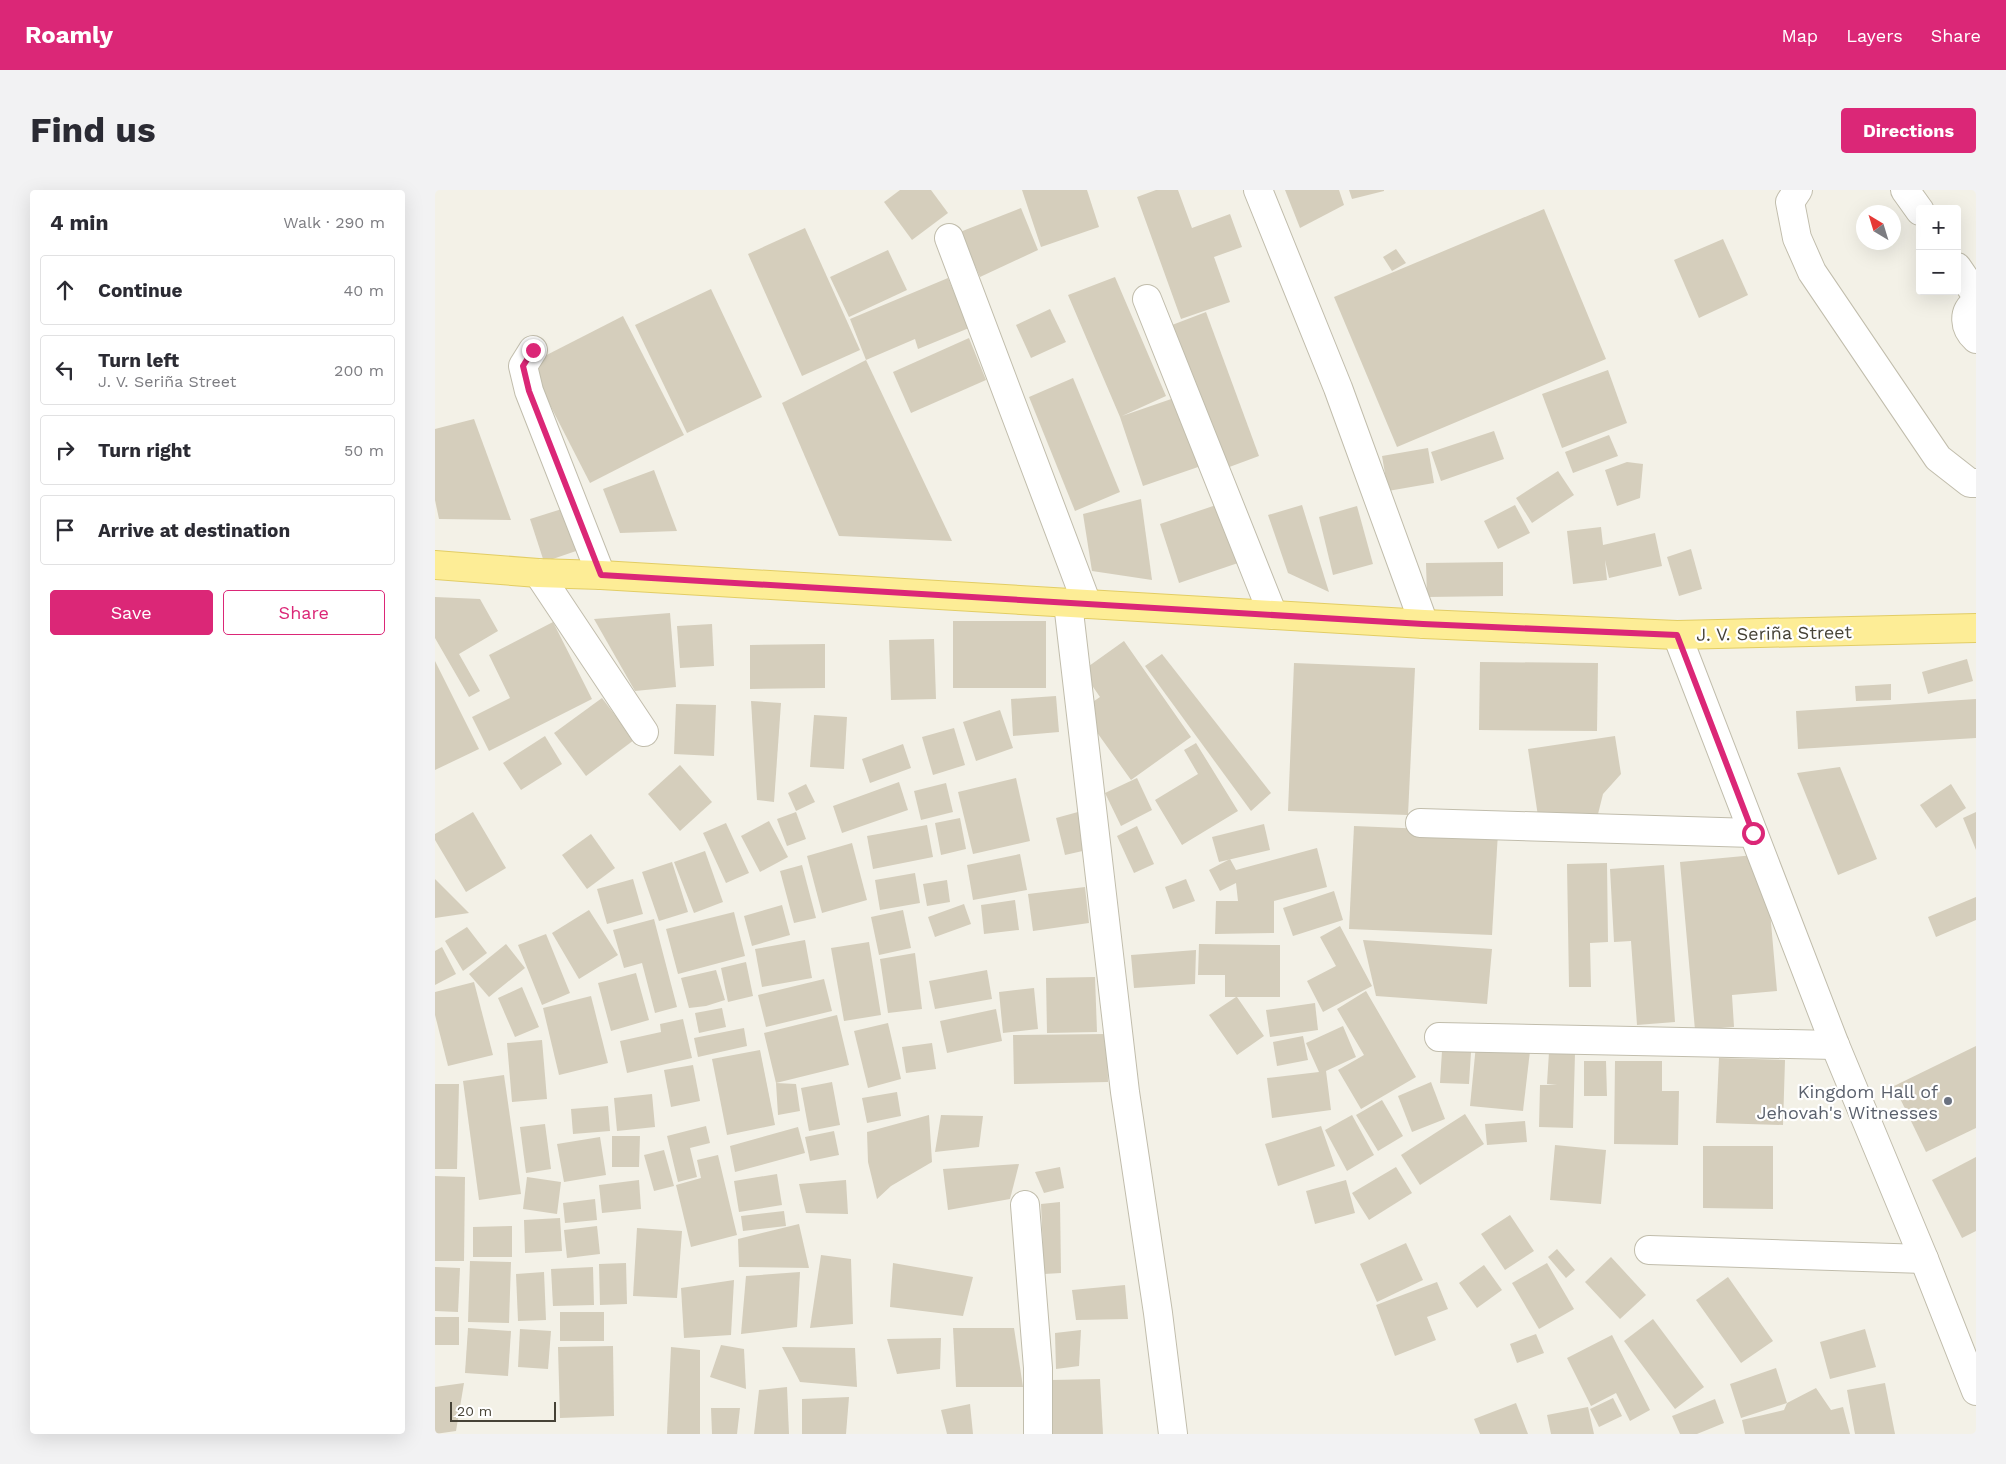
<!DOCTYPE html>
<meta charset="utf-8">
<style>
body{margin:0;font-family:"Work Sans",sans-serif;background:#f2f2f3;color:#2b2b33}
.controls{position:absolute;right:15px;top:15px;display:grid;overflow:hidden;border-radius:5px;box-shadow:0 5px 20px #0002}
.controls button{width:45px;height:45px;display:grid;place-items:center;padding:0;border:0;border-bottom:1px solid #e1e1e2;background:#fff;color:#2b2b33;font:25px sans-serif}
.compass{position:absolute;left:1421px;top:15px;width:45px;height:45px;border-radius:50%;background:#fff;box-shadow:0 5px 20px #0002;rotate:322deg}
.scale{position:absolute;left:15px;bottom:12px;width:106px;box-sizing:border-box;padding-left:5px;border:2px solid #464236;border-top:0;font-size:14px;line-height:18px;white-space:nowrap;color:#464236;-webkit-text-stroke:4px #fff;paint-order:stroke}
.stop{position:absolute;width:15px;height:15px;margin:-11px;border:4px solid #db2777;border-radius:50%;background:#fff}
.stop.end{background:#db2777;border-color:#fff;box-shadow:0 1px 5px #0008}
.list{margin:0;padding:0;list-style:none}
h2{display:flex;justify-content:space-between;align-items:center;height:65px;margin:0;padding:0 20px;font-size:21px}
h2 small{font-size:16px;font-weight:400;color:#7c7c81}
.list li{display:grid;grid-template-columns:32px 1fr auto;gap:15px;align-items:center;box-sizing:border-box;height:70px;margin:0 10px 10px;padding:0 10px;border:1px solid #e1e1e2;border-radius:5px}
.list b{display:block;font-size:19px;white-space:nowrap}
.list p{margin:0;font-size:16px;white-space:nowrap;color:#7c7c81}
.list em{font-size:16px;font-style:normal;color:#7c7c81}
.actions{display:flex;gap:10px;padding:15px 20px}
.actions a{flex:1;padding:11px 0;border:1px solid #db2777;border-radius:5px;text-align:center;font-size:18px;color:#db2777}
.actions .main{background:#db2777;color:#fff}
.icon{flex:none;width:28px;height:28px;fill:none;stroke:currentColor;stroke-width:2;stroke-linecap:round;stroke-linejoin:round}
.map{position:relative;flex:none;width:1541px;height:1244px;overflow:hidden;border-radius:5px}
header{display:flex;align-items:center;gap:30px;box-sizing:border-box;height:70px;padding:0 25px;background:#db2777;color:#fff}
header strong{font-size:24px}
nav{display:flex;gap:28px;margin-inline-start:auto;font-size:18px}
.intro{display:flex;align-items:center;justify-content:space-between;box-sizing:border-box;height:120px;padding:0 30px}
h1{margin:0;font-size:35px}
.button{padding:12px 22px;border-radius:5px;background:#db2777;color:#fff;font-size:18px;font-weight:700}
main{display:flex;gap:30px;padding:0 30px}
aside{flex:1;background:#fff;border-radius:5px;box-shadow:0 5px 20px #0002}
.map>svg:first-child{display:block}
.building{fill:#d5cebc}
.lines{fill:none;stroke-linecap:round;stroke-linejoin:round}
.minor-casing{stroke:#c1bdac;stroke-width:30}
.major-casing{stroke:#e2cd65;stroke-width:30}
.minor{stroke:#fff;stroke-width:28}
.major{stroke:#fded96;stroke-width:28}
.route{stroke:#db2777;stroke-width:6}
.worship-dot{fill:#6b7280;stroke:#fff;stroke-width:2}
.labels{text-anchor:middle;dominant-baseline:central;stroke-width:4.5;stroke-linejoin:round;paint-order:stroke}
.street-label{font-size:18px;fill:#464236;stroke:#fff}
.worship-label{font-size:18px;fill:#5b616d;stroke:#fff;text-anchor:end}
</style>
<header>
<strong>Roamly</strong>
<nav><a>Map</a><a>Layers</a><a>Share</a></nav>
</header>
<div class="intro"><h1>Find us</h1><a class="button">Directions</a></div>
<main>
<aside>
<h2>4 min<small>Walk · 290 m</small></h2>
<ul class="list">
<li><svg class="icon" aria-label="ahead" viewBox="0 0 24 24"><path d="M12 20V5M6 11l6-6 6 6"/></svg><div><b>Continue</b></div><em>40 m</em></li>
<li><svg class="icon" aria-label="left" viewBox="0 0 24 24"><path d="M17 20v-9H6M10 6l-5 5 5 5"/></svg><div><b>Turn left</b><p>J. V. Seriña Street</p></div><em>200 m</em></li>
<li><svg class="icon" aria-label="right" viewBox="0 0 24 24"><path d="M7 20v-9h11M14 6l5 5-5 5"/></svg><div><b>Turn right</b></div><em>50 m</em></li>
<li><svg class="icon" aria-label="arrive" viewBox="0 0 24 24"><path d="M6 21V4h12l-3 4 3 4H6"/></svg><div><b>Arrive at destination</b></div></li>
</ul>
<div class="actions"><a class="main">Save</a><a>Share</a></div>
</aside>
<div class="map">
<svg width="1541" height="1244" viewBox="0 0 1541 1244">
<rect width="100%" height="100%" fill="#f3f1e7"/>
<g class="building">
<path d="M465,0h31l17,23 -36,27 -28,-38z"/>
<path d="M587,0h65l12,37 -58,20z"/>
<path d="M721,0h22l14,38 38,-14 12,33 -28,10 16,45 -49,17 -44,-122z"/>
<path d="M850,0h54l5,15 -44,23z"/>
<path d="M914,0h35v1l-32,8z"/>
<path d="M586,18l17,42 -58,27 -20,-45z"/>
<path d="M1109,19l62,150 -209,88 -63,-150z"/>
<path d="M370,38l55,122 -58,26 -54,-122z"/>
<path d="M1288,49l25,56 -49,23 -25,-58z"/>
<path d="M961,59l10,14 -14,8 -9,-14z"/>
<path d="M453,60l19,40 -58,27 -19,-40z"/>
<path d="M680,87l51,119 -44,20 55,-19 24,69 -58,20 -23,-69 -52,-122z"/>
<path d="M513,88l21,50 -51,21 -3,-10 -49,21 -16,-41z"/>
<path d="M276,99l51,108 -75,36 -52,-108z"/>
<path d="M615,119l16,33 -35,16 -15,-33z"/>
<path d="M771,122l53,144 -35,13 -52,-144z"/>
<path d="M188,126l61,119 -94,48 -61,-119z"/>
<path d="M534,148l17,42 -75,33 -18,-41z"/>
<path d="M431,170l86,181 -113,-5 -57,-133z"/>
<path d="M1173,180l19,53 -65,25 -20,-54z"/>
<path d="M638,188l47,114 -45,19 -46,-114z"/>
<path d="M39,229l37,101 -72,-1 -4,-19v-71z"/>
<path d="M1059,241l10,28 -63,22 -10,-29z"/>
<path d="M1174,245l9,21 -45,17 -8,-21z"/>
<path d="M993,258l6,35 -46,8 -6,-35z"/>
<path d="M1192,272l16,2 -3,34 -23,8 -12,-36z"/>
<path d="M219,280l23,61 -57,2 -17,-44z"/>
<path d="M1123,281l16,24 -42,28 -16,-25z"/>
<path d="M706,309l11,81 -60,-9 -9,-57z"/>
<path d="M787,313l19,59 -62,21 -19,-59z"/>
<path d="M867,315l27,87 -41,-19 -20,-58z"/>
<path d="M1080,315l15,28 -32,16 -14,-28z"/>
<path d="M922,316l16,58 -40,11 -14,-58z"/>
<path d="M130,318l14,42 -35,12 -14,-43z"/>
<path d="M1166,337l2,18 52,-12 7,33 -53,12 -4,-18 2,20 -34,4 -6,-53z"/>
<path d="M1256,359l11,40 -23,7 -12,-39z"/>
<path d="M1068,372v34l-76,1 -1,-34z"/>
<path d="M0,407l45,2 18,32 -39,23 21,37 -11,6 -34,-59z"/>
<path d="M235,423l6,74 -41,4 -41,-72z"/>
<rect x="518" y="431" width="93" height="67"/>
<path d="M118,432l39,77 -103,52 -17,-34 38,-19 -21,-43z"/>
<path d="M277,434l2,42 -34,2 -3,-42z"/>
<path d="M499,449l2,60 -45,1 -2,-60z"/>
<path d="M689,451l67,96 -60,43 -50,-70 19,-13 -18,-26z"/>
<path d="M390,454v44l-75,1v-44z"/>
<path d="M727,464l109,139 -20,18 -106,-145z"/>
<path d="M1532,469l6,22 -45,13 -6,-22z"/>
<path d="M0,471l44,88 -44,21z"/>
<path d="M1045,472l118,1 -1,68 -118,-1z"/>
<path d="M859,473l121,5 -7,147 -120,-4z"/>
<path d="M1456,494v16l-35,1 -1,-15z"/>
<path d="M621,506l3,36 -46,4 -2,-37z"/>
<path d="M167,508l32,42 -48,36 -32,-43z"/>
<path d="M1541,509v39l-178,11 -2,-38z"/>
<path d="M316,511l30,2 -7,99 -17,-2z"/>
<path d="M241,514l40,1 -2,51 -40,-2z"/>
<path d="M565,520l13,38 -37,13 -13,-39z"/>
<path d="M379,525l33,2 -3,52 -34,-2z"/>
<path d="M519,538l11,37 -32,10 -11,-38z"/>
<path d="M110,546l17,28 -41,26 -18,-27z"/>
<path d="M1180,546l6,38 -18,20 -5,20 -59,9 -11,-74z"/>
<path d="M761,553l42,68 -56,34 -27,-45 43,-26 -14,-24z"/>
<path d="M468,554l8,24 -41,15 -8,-24z"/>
<path d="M245,575l32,37 -32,29 -32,-37z"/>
<path d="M1405,577l37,92 -39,16 -41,-102z"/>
<path d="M581,588l14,63 -57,13 -15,-62z"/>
<path d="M702,588l15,32 -31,16 -16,-33z"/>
<path d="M464,592l9,28 -66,23 -9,-27z"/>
<path d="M511,593l7,29 -32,8 -7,-29z"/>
<path d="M371,594l9,18 -19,9 -8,-18z"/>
<path d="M1516,594l15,24 -30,20 -16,-23z"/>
<path d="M38,622l33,56 -40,24 -31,-52v-6z"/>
<path d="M361,622l10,27 -19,7 -10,-27z"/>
<path d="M643,622l9,38 -22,5 -9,-37z"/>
<path d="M1541,622v38l-13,-32z"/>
<path d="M525,628l6,31 -25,6 -6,-32z"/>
<path d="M334,631l19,36 -28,15 -19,-36z"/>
<path d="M291,633l23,50 -23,10 -23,-50z"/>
<path d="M829,634l6,26 -51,12 -7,-25z"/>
<path d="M492,635l6,32 -60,12 -6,-33z"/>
<path d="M702,636l17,38 -20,9 -17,-37z"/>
<path d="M919,636l144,6 -6,103 -143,-6z"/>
<path d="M156,644l24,34 -28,21 -25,-34z"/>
<path d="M417,653l15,57 -45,13 -15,-57z"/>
<path d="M882,658l10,39 -53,14v32l-59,1 1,-33h22l-2,-18 -16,8 -11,-21 21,-11 6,11z"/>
<path d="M270,661l18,51 -29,11 -20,-51z"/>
<path d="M585,664l7,36 -54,10 -6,-35z"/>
<path d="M1330,664l12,137 -45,4 2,32 -39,3 -15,-168z"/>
<path d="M237,672l16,50 -29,9 -17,-49z"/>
<path d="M1172,673l1,79 -18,1 1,44h-22l-2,-123z"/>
<path d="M367,675l14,53 -22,5 -14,-52z"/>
<path d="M1229,675l11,157 -38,3 -6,-84 -17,1 -4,-73z"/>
<path d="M480,683l5,30 -40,7 -5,-30z"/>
<path d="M0,689l34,34 -34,5z"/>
<path d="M198,689l10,35 -36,10 -10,-35z"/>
<path d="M751,689l9,22 -22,8 -8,-22z"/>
<path d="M512,690l3,22 -23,4 -4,-22z"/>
<path d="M650,697l4,36 -56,8 -5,-37z"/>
<path d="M899,701l9,29 -50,16 -10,-28z"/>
<path d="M1541,707v23l-40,17 -8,-20z"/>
<path d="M580,710l4,30 -35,4 -3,-29z"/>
<path d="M529,714l7,20 -36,13 -7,-20z"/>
<path d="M347,715l8,30 -38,11 -8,-30z"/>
<path d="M154,720l29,45 -39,24 -27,-46z"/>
<path d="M468,720l8,38 -32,7 -8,-38z"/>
<path d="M299,722l11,44 -67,18 -12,-45z"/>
<path d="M219,729l23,88 -22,6 -13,-50 -18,5 -11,-38z"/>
<path d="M905,736l32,60 -49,26 -16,-31 29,-15 -16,-29z"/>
<path d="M32,737l20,26 -24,18 -18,-30z"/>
<path d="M111,744l24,59 -28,12 -24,-60z"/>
<path d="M370,750l7,38 -50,9 -7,-38z"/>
<path d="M928,750l129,9 -5,55 -111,-8z"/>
<path d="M434,752l12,73 -37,6 -13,-73z"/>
<path d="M71,754l19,24 -36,29 -20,-23z"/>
<path d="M764,754l81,1v52h-43l27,39 -27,19 -28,-40 27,-18h-11v-22h-27z"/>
<path d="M7,757l14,27 -21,11v-34z"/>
<path d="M761,760l-1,34 -61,4 -3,-33z"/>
<path d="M480,763l7,56 -34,4 -8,-54z"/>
<path d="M311,772l7,34 -25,6 -7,-34z"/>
<path d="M281,780l9,30 -19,6 -17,2 -8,-30z"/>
<path d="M552,780l5,29 -57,10 -6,-28z"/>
<path d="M201,783l13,47 -38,11 -13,-48z"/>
<path d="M660,787l2,55 -50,1 -1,-55z"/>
<path d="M389,789l8,32 -66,16 -8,-32z"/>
<path d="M39,792l19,73 -45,11 -13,-51v-23z"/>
<path d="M87,797l17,40 -24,10 -17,-39z"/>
<path d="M599,798l4,41 -35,4 -4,-41z"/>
<path d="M931,801l50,86 -55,32 -23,-39 26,-15 -27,-46z"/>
<path d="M156,806l17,67 -49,12 -16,-67z"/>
<path d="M880,813l3,27 -48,7 -4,-27z"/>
<path d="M287,818l4,19 -27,6 -4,-20z"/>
<path d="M561,819l6,32 -55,12 -7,-32z"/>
<path d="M402,825l12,50 -73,18 20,1 4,27 -22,4 -2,-32 -12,-50z"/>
<path d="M248,829l9,39 -65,15 -7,-32 41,-9 -1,-8z"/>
<path d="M453,833l13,56 -33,9 -14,-57z"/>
<path d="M908,836l13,31 -30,14 5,39 -59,8 -5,-40 52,-6 -13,-29z"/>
<path d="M309,838l3,18 -49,11 -4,-19z"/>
<path d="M672,844l1,48 -94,2 -1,-49z"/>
<path d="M868,846l5,24 -31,6 -4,-24z"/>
<path d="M107,850l5,59 -35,3 -5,-59z"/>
<path d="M497,853l4,26 -30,4 -4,-26z"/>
<path d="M1041,855l54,6 -7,60 -53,-5z"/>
<path d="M1541,856v82l-50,24 -32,-66z"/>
<path d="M325,860l15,75 -48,10 -15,-76z"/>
<path d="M1007,861l29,1 -2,32 -29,-1z"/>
<path d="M1114,862l26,1 -2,75 -34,-1 1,-42h17l-10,-1z"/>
<path d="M1284,868l66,2 -2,65 -67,-2z"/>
<path d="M1149,871h22l1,35h-23z"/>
<path d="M1180,871h47v30h17l-1,54 -64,-1z"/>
<path d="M258,875l7,36 -29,6 -7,-37z"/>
<path d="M69,885l17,119 -42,6 -16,-119z"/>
<path d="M397,892l8,43 -31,6 -8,-43z"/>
<path d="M996,892l14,37 -33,13 -14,-36z"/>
<path d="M0,894h24l-2,85h-22z"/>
<path d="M462,902l4,24 -34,7 -5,-25z"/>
<path d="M217,904l3,33 -38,4 -3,-33z"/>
<path d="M947,910l21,36 -25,15 -22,-36z"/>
<path d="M173,916l2,25 -37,3 -2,-25z"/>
<path d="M1030,924l19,30 -64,41 -19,-30z"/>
<path d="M494,925l3,47 -41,24 -14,13 -9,-37 -1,-30z"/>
<path d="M506,925l42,1 -4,31 -44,5z"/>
<path d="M917,925l22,40 -27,16 -22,-41z"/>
<path d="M1090,931l2,21 -40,3 -2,-21z"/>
<path d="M110,934l6,45 -25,4 -6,-46z"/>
<path d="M271,936l4,17 -20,5 7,29 -19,5 -11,-46z"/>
<path d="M886,936l14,40 -57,20 -13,-42z"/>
<path d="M363,937l7,26 -70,19 -5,-26z"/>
<path d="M399,941l5,24 -29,6 -5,-24z"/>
<path d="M177,946h28l-1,31h-27z"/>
<path d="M165,947l6,38 -42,7 -7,-38z"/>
<path d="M1120,955l51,5 -5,54 -51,-4z"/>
<path d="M1268,956h70v63l-70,-1z"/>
<path d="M229,960l10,36 -20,5 -10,-36z"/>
<path d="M283,965l19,80 -46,12 -15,-62 25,-7 -4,-18z"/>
<path d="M1541,967v74l-14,7 -30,-58z"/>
<path d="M584,974l-9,35 -62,11 -5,-41z"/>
<path d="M625,977l4,21 -20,5 -9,-21z"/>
<path d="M961,977l16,26 -43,27 -17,-27z"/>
<path d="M342,984l5,31 -43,7 -5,-31z"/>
<path d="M0,986l30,1 -1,84h-29z"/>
<path d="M92,987l34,5 -4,32 -34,-5z"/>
<path d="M204,990l2,29 -39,4 -3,-28z"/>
<path d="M411,990l2,34 -42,-1 -7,-29z"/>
<path d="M911,990l9,33 -40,11 -9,-33z"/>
<path d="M160,1009l2,21 -32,3 -2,-20z"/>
<path d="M625,1012l1,71 -17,1 -3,-70z"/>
<path d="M349,1021l2,15 -43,5 -2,-15z"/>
<path d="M1075,1025l24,36 -29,19 -24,-36z"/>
<path d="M125,1028l2,33 -37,2 -1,-33z"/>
<path d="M364,1034l10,44 -70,-1 -1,-28z"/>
<path d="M77,1036v31h-39v-30z"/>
<path d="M162,1036l3,28 -33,4 -3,-28z"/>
<path d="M202,1038l45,3 -5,67 -44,-2z"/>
<path d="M971,1053l17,37 -46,22 -17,-38z"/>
<path d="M1122,1059l18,21 -9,8 -18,-21z"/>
<path d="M386,1065l30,4 2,65 -43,4z"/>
<path d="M1176,1067l35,38 -26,24 -35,-37z"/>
<path d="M35,1071l41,1 -2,61 -41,-1z"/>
<path d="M191,1073l1,41 -27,1 -1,-41z"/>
<path d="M458,1073l80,14 -10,39 -73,-9z"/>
<path d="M1112,1073l27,46 -35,20 -27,-46z"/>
<path d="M1049,1075l18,25 -25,18 -18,-25z"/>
<path d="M0,1077l25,1 -2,44 -23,-1z"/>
<path d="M158,1077l1,38 -41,1 -2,-37z"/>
<path d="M109,1082l2,48 -28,1 -2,-47z"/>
<path d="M365,1082l-3,55 -56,7 5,-58z"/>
<path d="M1293,1087l45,64 -32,22 -45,-63z"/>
<path d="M299,1090l-3,55 -47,3 -3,-50z"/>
<path d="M1002,1092l11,27 -21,8 9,23 -41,16 -19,-51z"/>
<path d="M690,1095l3,34 -52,1 -4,-30z"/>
<rect x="125" y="1122" width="44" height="29"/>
<rect x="0" y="1127" width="24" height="28"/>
<path d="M1218,1129l51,68 -29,22 -51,-68z"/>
<path d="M33,1138l43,3 -3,45 -43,-3z"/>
<path d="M518,1138h61l9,59h-67z"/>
<path d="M85,1139l31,2 -3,38 -30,-2z"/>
<path d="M1430,1139l11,38 -46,12 -10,-37z"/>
<path d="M646,1140l-2,36 -23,3 -1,-36z"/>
<path d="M1101,1144l8,19 -27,10 -7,-19z"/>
<path d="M1177,1145l38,75 -20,11 -14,-28 -25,13 -24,-48z"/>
<path d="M506,1148l-1,31 -43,5 -10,-35z"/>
<path d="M286,1155l23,4 2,40 -36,-12z"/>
<path d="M178,1156l1,70 -54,2 -2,-71z"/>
<path d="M236,1157l29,3v84h-33z"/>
<path d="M347,1157l73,1 2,39 -57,-5z"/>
<path d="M1341,1178l11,35 29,-15 15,22 12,-3 7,27h-105l-3,-14 42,-10 3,-7 -46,15 -11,-34z"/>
<path d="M665,1189l3,55h-51l-1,-54z"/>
<path d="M29,1193l-8,48 -21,3v-47z"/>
<path d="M1450,1193l10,51h-40l-8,-44z"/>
<path d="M352,1197l2,47h-35l5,-44z"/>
<path d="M414,1207l-3,37h-44v-35z"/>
<path d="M1178,1208l9,18 -23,11 -9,-18z"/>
<path d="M1280,1209l9,24 -27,11h-17l-8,-18z"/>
<path d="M1081,1213l12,31h-48l-6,-15z"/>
<path d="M535,1214l3,30h-26l-6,-24z"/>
<path d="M1153,1217l6,27h-43l-4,-19z"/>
<path d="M276,1218h29l-3,26h-25z"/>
</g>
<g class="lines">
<g class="minor-casing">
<g id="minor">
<path d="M823,0l80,198 86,236"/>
<path d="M1363,0l-8,12 7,36 15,34 126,186 32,25h6"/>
<path d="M1470,0l15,21"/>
<path d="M514,48l138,366"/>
<path d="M1522,77l19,28"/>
<path d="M712,109l126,316"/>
<path d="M1541,112c-14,10 -12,26 0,37"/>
<path d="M98,160l-10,16 6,25 72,184"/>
<path d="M103,383l106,159"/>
<path d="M633,413l57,489 33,221 15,121"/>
<path d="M1242,445l158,410 89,214 52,132"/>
<path d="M985,633l333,10"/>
<path d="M1004,847l396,8"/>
<path d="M590,1015l13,163v66"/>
<path d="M1214,1060l275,9"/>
</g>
</g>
<g class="major-casing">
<path id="major" d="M0,375l103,8 63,2 823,49 253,11 299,-7"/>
</g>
<use href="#minor" class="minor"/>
<use href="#major" class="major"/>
</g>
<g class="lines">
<path class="route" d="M98,160l-10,16 6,25 72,184 822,49 254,11 76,198"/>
</g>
<circle class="worship-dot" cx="1513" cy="911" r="5"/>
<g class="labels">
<g class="street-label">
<text transform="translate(1339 443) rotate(-1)">J. V. Seriña Street</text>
</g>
<g class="worship-label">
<text x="1503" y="901">Kingdom Hall of<tspan x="1503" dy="21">Jehovah's Witnesses</tspan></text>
</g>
</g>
</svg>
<div class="controls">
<button>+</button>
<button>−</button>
</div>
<svg class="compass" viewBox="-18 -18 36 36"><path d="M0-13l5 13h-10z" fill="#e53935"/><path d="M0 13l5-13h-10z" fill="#7c7c81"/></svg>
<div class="scale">20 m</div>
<div class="stop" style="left:1318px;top:643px"></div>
<div class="stop end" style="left:98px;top:160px"></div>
</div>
</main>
